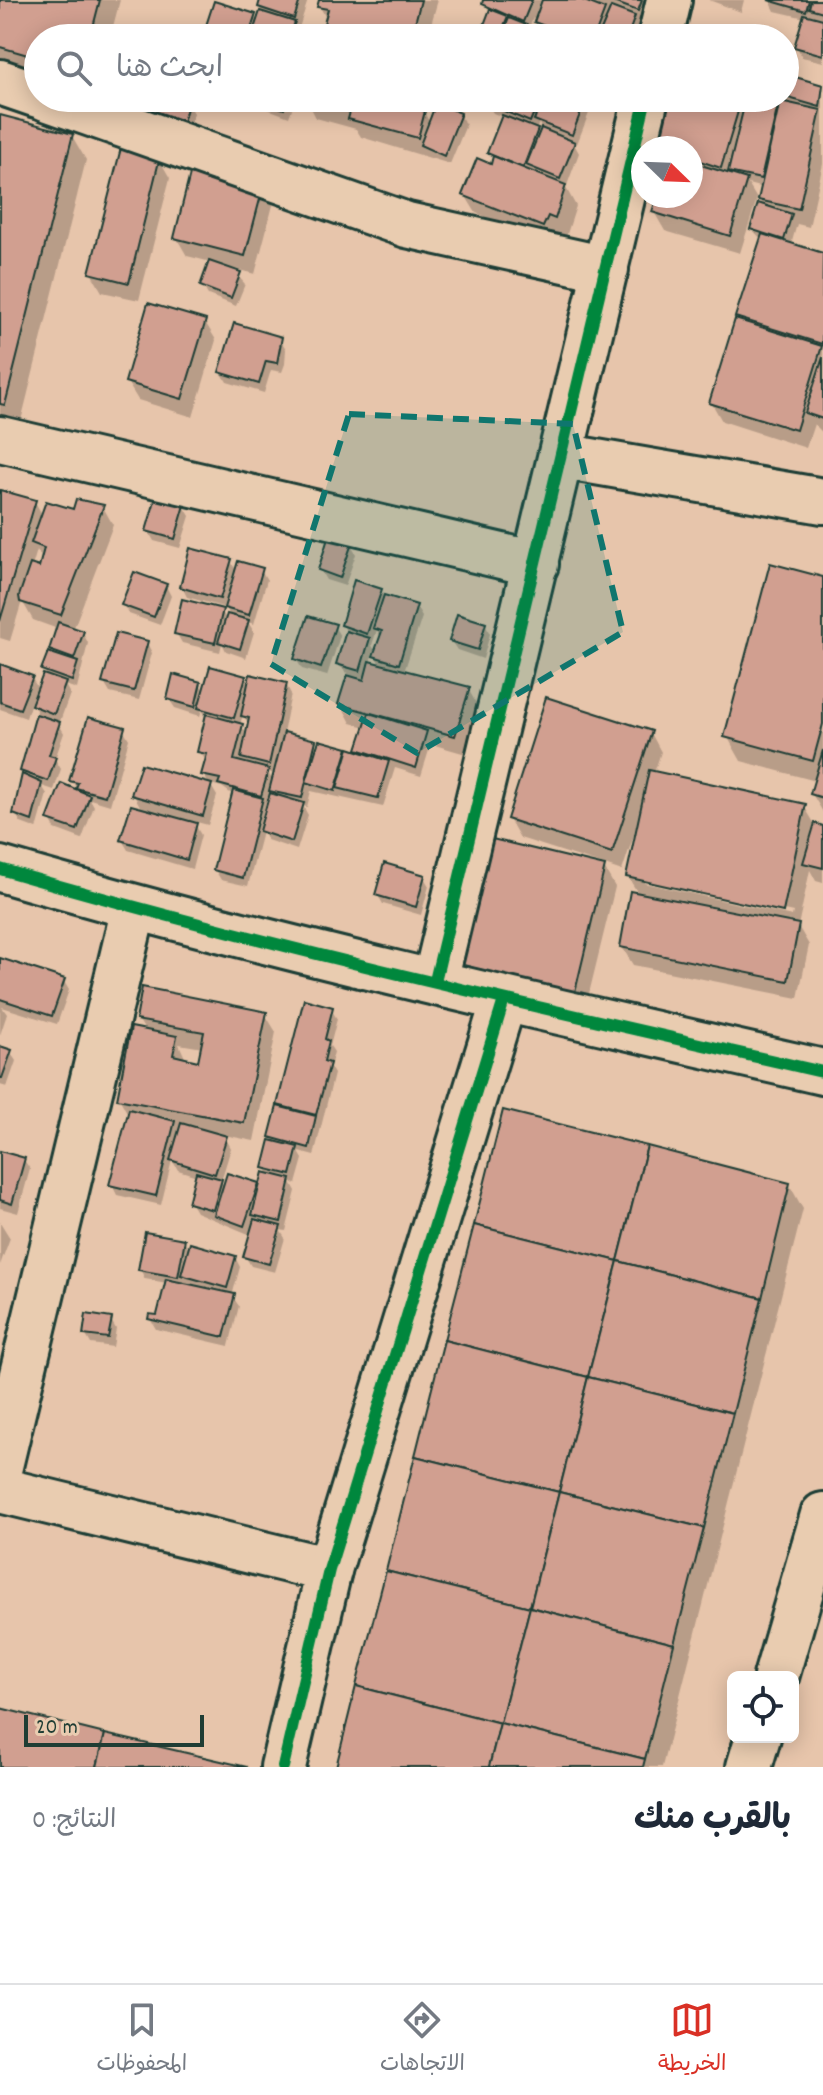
<!DOCTYPE html>
<html lang="ar">
<meta charset="utf-8">
<style>
body{margin:0;font-family:Dekko,"Playpen Sans Arabic",sans-serif;background:#f6f6f7;color:#1f2937;direction:rtl}
.controls{position:absolute;right:24px;bottom:24px;display:grid;overflow:hidden;border-radius:12px;box-shadow:0 4px 20px #0003}
.controls button{width:72px;height:72px;display:grid;place-items:center;padding:0;border:0;border-bottom:2px solid #e0e1e3;background:#fff;color:#1f2937;font:40px sans-serif}
.compass{position:absolute;left:631px;top:136px;width:72px;height:72px;border-radius:50%;background:#fff;box-shadow:0 4px 20px #0003;rotate:113deg}
.scale{position:absolute;left:24px;bottom:20px;width:180px;box-sizing:border-box;padding-left:8px;border:4px solid #1f3d34;border-top:0;font-size:22px;line-height:28px;white-space:nowrap;color:#1f3d34;-webkit-text-stroke:6px #e9ccb0;paint-order:stroke}
.list{margin:0;padding:0;list-style:none}
h2{display:flex;justify-content:space-between;align-items:center;height:104px;margin:0;padding:0 32px;font-size:34px}
h2 small{font-size:26px;font-weight:400;color:#747a83}
.icon{flex:none;width:44px;height:44px;fill:none;stroke:currentColor;stroke-width:2;stroke-linecap:round;stroke-linejoin:round}
.map{position:relative;flex:none;width:823px;height:1767px;overflow:hidden;direction:ltr}
.search{position:absolute;background:#fff;box-shadow:0 4px 20px #0003;left:24px;right:24px;top:24px;height:88px;display:flex;align-items:center;gap:20px;box-sizing:border-box;padding:0 28px;border-radius:44px;color:#747a83;font-size:30px}
.sheet{height:216px;background:#fff}
nav{display:flex;justify-content:space-around;align-items:center;box-sizing:border-box;height:112px;border-top:2px solid #e0e1e3;background:#fff;font-size:22px;color:#747a83}
nav a{display:grid;justify-items:center;gap:4px}
nav .on{color:#d93025}
.map>svg:first-child{display:block}
.shadow{fill:#0003;fill-rule:evenodd}
.building{fill:#d19f90;stroke:#1f3d34;stroke-width:2}
.lines{fill:none;stroke-linecap:round;stroke-linejoin:round}
.minor-casing{stroke:#1f3d34;stroke-width:50}
.minor{stroke:#e9ccb0;stroke-width:44}
.cycleway-casing{stroke:#e9ccb0;stroke-width:17}
.cycleway{stroke:#00873e;stroke-width:12}
.marked{fill:#0f766e;fill-opacity:0.2;stroke:#0f766e;stroke-width:6;stroke-dasharray:16 10;stroke-linejoin:round}
</style>
<div class="map">
<svg width="823" height="1767" viewBox="0 0 823 1767">
<rect width="100%" height="100%" fill="#e7c5ab"/>
<filter id="ink" filterUnits="userSpaceOnUse"><feTurbulence type="fractalNoise" baseFrequency=".0125" numOctaves="2"/><feDisplacementMap in="SourceGraphic" scale="16" xChannelSelector="R" yChannelSelector="G"/><feConvolveMatrix kernelMatrix="1 2 1 2 8 2 1 2 1" color-interpolation-filters="sRGB"/></filter>
<g filter="url(#ink)">
<g class="shadow">
<path d="M0,0h120l-10,38h-72v40l-38,-11z"/>
<path d="M262,0h46l-9,28 -5,-2 3,12h-93l50,-22 4,7z"/>
<path d="M321,0h117l-11,38h-105l5,-18 -7,-13z"/>
<path d="M485,0h173l-9,28 -9,-3 -5,13h-80l-13,-6 -9,-14 -4,10 8,10h-56l9,-23z"/>
<path d="M709,0h35l-3,12z"/>
<path d="M823,0v62l-21,-5 -5,-10 8,-29 -30,-7 -5,-10z"/>
<path d="M785,76l38,11v77l-14,63 -12,-3 -6,21 32,10v178l-9,-9 -8,24 -84,-27 -11,-19 30,-79 -3,-6 24,-77 -10,-11 12,-22 -4,-7 3,-12 -15,-4 9,15 -17,54 -75,-22 -11,-19 5,-16h32v-48l-33,-1 15,-49h85l25,6 -3,-6h5z"/>
<path d="M145,98h26l17,5 6,10 -10,31 -46,-21z"/>
<path d="M238,98h58l-7,19z"/>
<path d="M306,98h104l-3,10 17,4 6,11 30,-8 6,10 -16,39 -89,-27 -5,-8 -40,-11z"/>
<path d="M489,98h82l12,5 6,10 -12,31 -4,-2 6,11 -13,35 10,18 -10,31 -8,-3 -4,11 -78,-32 -11,-18 29,-33 -5,-9 14,-36 -10,-4 -6,-10zM539,123l3,7 -2,6 -4,-6z"/>
<path d="M0,117l72,19 14,24 -67,269 -19,-5z"/>
<path d="M159,159l11,19 -31,122 -37,-8 -11,-19z"/>
<path d="M263,186l10,19 -18,69 -24,-6 14,16 -9,22 -28,-11 -6,-10 9,-23 -24,-6 -11,-19z"/>
<path d="M205,322l11,18 -23,77 -55,-17 -11,-18z"/>
<path d="M280,339l6,10 -1,15 -3,8 -11,-2 -7,23 -37,-11 -6,-10z"/>
<path d="M0,492l35,10 8,14 60,-9 10,18 -40,105 10,3 5,10 -11,46 -12,-4 5,9 -11,30 5,9 -9,26 6,10 -7,21 -12,-4 5,8 -10,35 -16,-6 -6,-10 23,-99 -7,-12 -5,16 -26,-9v-37l31,5 8,13 9,-12 -4,-8 11,-14 -4,-6 7,-21 -25,-9 -11,-19 -12,40 -10,-3zM37,550l6,10 -3,9 -8,-2z"/>
<path d="M184,506l6,10 -10,32 -26,-7 -6,-10z"/>
<path d="M350,544l6,10 -11,32 -19,-6 -6,-10z"/>
<path d="M230,561l7,10 24,-1 6,10 -13,44 -6,-2 6,10 -8,26 -20,-7 -4,-8 -2,9 -38,-9 -6,-10 45,-23 6,11 4,-4 -5,-9 -39,-11 -5,-10z"/>
<path d="M823,579v233l-11,-18 4,-13 -75,-20 -14,-25z"/>
<path d="M166,586l5,10 -11,29 -31,-11 -6,-9z"/>
<path d="M381,591l3,6 32,10 6,10 -18,55 64,17 11,19 -13,46 -35,-10 -10,32 -26,-8 -12,39 -72,-16 -4,16 -4,-1 5,9 -11,35 -30,-10 -5,-8 -14,54 -27,-6 -6,-10 18,-75 -11,-8 -12,-3 7,12 -9,29 -15,-4 8,14 -9,34 -64,-19 -6,-10 20,-30 -8,-15 76,-9 -7,-12 4,-12 -8,-11 7,-34 -4,-7 -2,6 -25,-8 -6,-9 31,-15 5,8 40,-14 5,8 36,-2 5,10 -8,40 31,8 4,7 2,-6 37,10 9,-26 -15,-4 -10,-19 8,-29 -11,-11 9,-31 -4,-8zM377,630l4,8 -5,15 -4,-8zM373,652l8,14 -11,-3zM243,714l6,12 -1,9 -8,-10zM268,772l7,2 -2,8z"/>
<path d="M485,624l5,10 -7,25 -26,-9 -6,-9z"/>
<path d="M334,626l6,10 -13,40 -25,-7 -6,-10z"/>
<path d="M147,643l5,10 -13,47 -29,-7 -6,-10z"/>
<path d="M123,729l6,10 -19,66 -20,-6 4,7 -12,33 -27,-10 -5,-9 28,-28 -6,-12z"/>
<path d="M651,733l10,19 -7,21 150,33 12,20 7,2v55l-7,-2 -6,-11 -12,56 11,19 -11,53 -165,-33 -11,-18 17,-52 -11,-18 9,-41 -3,-1 -12,36 -20,-7 13,23 -30,123 -115,-27 -11,-19 142,-100 -81,-26 -11,-19zM644,879l149,33 -1,4 -148,-33z"/>
<path d="M423,876l6,10 -8,29 -38,-11 -6,-10z"/>
<path d="M0,960l63,20 6,10 -12,34 -55,-17 5,7 -7,21z"/>
<path d="M306,1002l25,7 6,10 -7,27 4,6 -4,15 4,7 -20,82 -15,-4 4,7 -7,25 -5,-2 5,9 -10,40 -6,-1 5,8 -10,34 -24,-6 -6,-10 6,-21 -55,-23 -6,-10 7,-26 -19,-6 -6,-10 -11,45 -44,-10 -5,-10 17,-69 -10,-18 27,-66 -8,-13 127,-5 11,18 -22,109 -30,-6 7,13 -10,33 4,7 4,-12 32,10 9,-10 -5,-8 10,-25 -4,-6zM179,1044l24,4 -3,15 -14,-3z"/>
<path d="M0,1048l10,4 6,9 -9,26 -7,-2z"/>
<path d="M0,1153l24,7 6,9 -12,44 -18,-5z"/>
<path d="M789,1184l14,25 -141,558h-324z"/>
<path d="M0,1222l10,16 -10,27z"/>
<path d="M184,1241l6,10 45,6 5,10 -8,29 7,10 -10,40 -73,-17 -6,-10 9,-2 8,-34 -22,-4 -5,-10z"/>
<path d="M111,1320l5,9 -3,18 -22,-3 -6,-10z"/>
</g>
<g class="building">
<path d="M0,0h100l-7,27 11,3 -3,8h-63v20l-38,-11z"/>
<path d="M260,0h40l-6,19 -36,-12z"/>
<path d="M319,0h102l-10,38h-91l8,-29 -11,-2z"/>
<path d="M483,0h49l-9,22 -41,-18z"/>
<path d="M542,0h40l23,9 -11,29h-41l3,-8 -22,-8z"/>
<path d="M608,0h34l-4,11z"/>
<path d="M768,0h41l-3,11z"/>
<path d="M811,0h12v12l-14,-4z"/>
<path d="M214,1l42,13 -8,24h-46z"/>
<path d="M611,7l24,9 -8,22 -28,-3z"/>
<path d="M490,9l18,7 -7,17 12,5h-34z"/>
<path d="M260,11l35,11 -6,16h-38z"/>
<path d="M804,14l19,5v36l-29,-8z"/>
<path d="M509,18l25,10 -4,10 -27,-5z"/>
<path d="M125,30l27,8h-29z"/>
<path d="M694,31l24,7h-26z"/>
<path d="M785,74l38,11 -3,22 -35,-10z"/>
<path d="M143,98l46,3 -10,35 -44,-13z"/>
<path d="M255,98h33l-4,11z"/>
<path d="M303,98h91l-1,4 32,9 -7,27 -70,-19 2,-7z"/>
<path d="M487,98h53l-10,24 -45,-19z"/>
<path d="M543,98l42,3 -13,34 -38,-15z"/>
<path d="M671,98h71l-21,70 -30,-10v-10l-36,-1z"/>
<path d="M746,98l33,3 -18,78 -33,-7z"/>
<path d="M780,101l41,9 -22,99 -41,-9z"/>
<path d="M436,103l25,10 -17,43 -24,-11z"/>
<path d="M0,115l73,19 -68,271 -5,-1z"/>
<path d="M502,115l36,14 -15,39 -36,-15z"/>
<path d="M541,128l34,14 -15,37 -34,-14z"/>
<path d="M121,148l39,9 -31,126 -40,-10z"/>
<path d="M493,156l73,29 -11,34 -7,-3 -5,11 -81,-32 15,-37 14,6z"/>
<path d="M691,162l56,17 -17,57 -78,-24 5,-16h34z"/>
<path d="M192,166l72,18 -19,72 -71,-18z"/>
<path d="M758,203l34,11 -8,26 -34,-11z"/>
<path d="M762,234l61,19 -1,91 -87,-27z"/>
<path d="M209,261l32,11 -10,26 -31,-12z"/>
<path d="M148,303l58,17 -24,79 -57,-17z"/>
<path d="M735,319l87,27 -26,84 -87,-27z"/>
<path d="M234,323l48,14 -5,26 -11,-2 -7,23 -40,-12z"/>
<path d="M823,357v62l-18,-6z"/>
<path d="M0,490l36,10 -36,121z"/>
<path d="M156,497l29,8 -10,34 -29,-8z"/>
<path d="M76,499l28,6 -43,110 -41,-13 -1,-6 11,-32 9,3 5,-19 -13,-5 15,-42 27,8z"/>
<path d="M329,535l23,8 -12,35 -22,-8z"/>
<path d="M190,548l42,11 -12,40 -40,-12z"/>
<path d="M238,561l25,7 -14,47 -25,-7z"/>
<path d="M770,563l53,14v147l-10,37 -89,-24z"/>
<path d="M134,572l33,12 -13,33 -33,-12z"/>
<path d="M354,580l28,9 -15,45 -26,-9z"/>
<path d="M384,595l33,10 -18,59 -26,-8 9,-25 -9,-3z"/>
<path d="M182,599l41,10 -8,34 -41,-9z"/>
<path d="M227,614l22,6 -9,29 -22,-7z"/>
<path d="M457,614l29,9 -8,27 -29,-9z"/>
<path d="M308,616l28,8 -15,44 -27,-9z"/>
<path d="M58,622l26,9 -10,28 -25,-9z"/>
<path d="M346,631l24,7 -10,33 -24,-7z"/>
<path d="M116,633l32,8 -14,50 -32,-8z"/>
<path d="M48,652l30,10 -6,19 -31,-11z"/>
<path d="M369,661l101,26 -15,49 -117,-32 9,-29 17,5z"/>
<path d="M0,664l33,12 -13,33 -20,-7z"/>
<path d="M210,666l36,10 -12,42 -36,-10z"/>
<path d="M43,674l23,8 -12,32 -23,-9z"/>
<path d="M173,674l28,8 -6,25 -28,-8z"/>
<path d="M250,674l37,9 -18,82 -28,-7 8,-40 -8,-2z"/>
<path d="M546,697l106,34 -40,122 -105,-34z"/>
<path d="M369,713l58,18 -11,37 -59,-19z"/>
<path d="M36,714l24,8 -11,33 7,2 -8,24 -28,-10z"/>
<path d="M206,714l37,10 -9,36 35,9 -8,27 -43,-12 2,-5 -19,-4 6,-21 -10,-2z"/>
<path d="M88,717l37,10 -20,69 -29,-8 2,-5 -9,-2z"/>
<path d="M284,732l32,8 -14,58 -33,-7z"/>
<path d="M319,740l29,8 -13,43 -29,-9z"/>
<path d="M349,748l40,13 -11,37 -41,-10z"/>
<path d="M823,750v48l-13,-4z"/>
<path d="M141,764l71,20 -9,32 -72,-21z"/>
<path d="M649,770l157,34 -23,108 -157,-35z"/>
<path d="M22,774l20,9 -10,38 -19,-7z"/>
<path d="M61,783l29,12 -13,35 -30,-10z"/>
<path d="M233,790l30,8 -20,80 -30,-8z"/>
<path d="M270,793l34,10 -12,39 -33,-11z"/>
<path d="M131,805l66,18 -10,37 -67,-20z"/>
<path d="M815,823l8,3v42l-20,-5z"/>
<path d="M488,838l117,28 -30,126 -118,-28z"/>
<path d="M384,863l41,12 -9,32 -41,-12z"/>
<path d="M630,891l169,33 -11,57 -168,-34z"/>
<path d="M0,958l65,21 -13,37 -52,-17z"/>
<path d="M142,987l125,25 -23,111 -127,-24 14,-72 46,9 -4,19 25,6 6,-29 -68,-12z"/>
<path d="M304,999l29,8 -8,32 4,2 -5,20 6,2 -14,52 -39,-10z"/>
<path d="M0,1046l12,4 -10,28h-2z"/>
<path d="M277,1106l39,10 -7,32 -40,-11z"/>
<path d="M129,1109l46,12 -19,75 -47,-11z"/>
<path d="M503,1110l144,36 -29,115 -144,-36z"/>
<path d="M181,1123l46,13 -12,38 -45,-14z"/>
<path d="M270,1140l28,7 -7,28 -28,-7z"/>
<path d="M647,1146l143,37 -28,115 -144,-37z"/>
<path d="M0,1151l25,7 -13,46 -12,-4z"/>
<path d="M196,1172l26,7 -9,31 -25,-7z"/>
<path d="M263,1172l28,7 -10,43 -29,-7z"/>
<path d="M227,1173l32,10 -15,43 -30,-11z"/>
<path d="M254,1219l27,7 -12,38 -26,-7z"/>
<path d="M474,1225l144,36 -30,116 -144,-37z"/>
<path d="M145,1232l40,7 -7,38 -40,-7z"/>
<path d="M190,1243l46,13 -9,32 -46,-13z"/>
<path d="M618,1261l144,37 -29,115 -145,-36z"/>
<path d="M166,1279l69,15 -11,43 -76,-18 1,-5 8,1z"/>
<path d="M86,1314l26,4 -4,20 -25,-3z"/>
<path d="M444,1340l144,37 -29,115 -144,-36z"/>
<path d="M588,1377l145,36 -29,115 -145,-36z"/>
<path d="M415,1456l144,36 -29,115 -144,-36z"/>
<path d="M559,1492l145,36 -30,116 -144,-37z"/>
<path d="M386,1571l144,36 -30,116 -144,-37z"/>
<path d="M530,1607l144,37 -29,115 -145,-36z"/>
<path d="M356,1686l144,37 -11,44h-153z"/>
<path d="M0,1708l105,26 -8,33h-97z"/>
<path d="M500,1723l145,36 -2,8h-154z"/>
<path d="M105,1734l142,33h-150z"/>
</g>
<g class="lines">
<g class="minor-casing">
<g id="minor">
<path d="M660,38l9,-38"/>
<path d="M0,82l38,13"/>
<path d="M46,98l361,127 199,44"/>
<path d="M0,439l536,125"/>
<path d="M561,456l262,45"/>
<path d="M0,869c271,79 548,141 823,203"/>
<path d="M435,981l211,-883"/>
<path d="M0,1466l134,-558"/>
<path d="M0,1490l329,80"/>
<path d="M776,1677l47,-162"/>
<path d="M283,1767l46,-197 175,-570"/>
<path d="M749,1767l9,-30"/>
</g>
</g>
<use href="#minor" class="minor"/>
<g class="cycleway-casing">
<g id="cycleway">
<path d="M0,869c271,79 548,141 823,203"/>
<path d="M435,981l211,-883"/>
<path d="M283,1767l46,-197 175,-570"/>
</g>
</g>
<use href="#cycleway" class="cycleway"/>
</g>
</g>
<path class="marked" d="M349,414l224,10 50,208 -206,121 -146,-89z"/>
</svg>
<div class="controls">
<button><svg class="icon" aria-label="locate" viewBox="0 0 24 24"><circle cx="12" cy="12" r="6"/><path d="M12 2v4M12 18v4M2 12h4M18 12h4"/></svg></button>
</div>
<svg class="compass" viewBox="-18 -18 36 36"><path d="M0-13l5 13h-10z" fill="#e53935"/><path d="M0 13l5-13h-10z" fill="#747a83"/></svg>
<div class="scale">20 m</div>
<div class="search"><svg class="icon" aria-label="search" viewBox="0 0 24 24"><circle cx="10" cy="10" r="6"/><path d="M15 15l6 6"/></svg>ابحث هنا</div>
</div>
<section class="sheet">
<h2>بالقرب منك<small>النتائج: 0</small></h2>
<ul class="list">
</ul>
</section>
<nav>
<a class="on"><svg class="icon" aria-label="map" viewBox="0 0 24 24"><path d="M3 6l6-2 6 2 6-2v14l-6 2-6-2-6 2zM9 4v14M15 6v14"/></svg>الخريطة</a>
<a><svg class="icon" aria-label="directions" viewBox="0 0 24 24"><path d="M12 3l9 9-9 9-9-9zM9 14v-3h6M13 9l2 2-2 2"/></svg>الاتجاهات</a>
<a><svg class="icon" aria-label="saved" viewBox="0 0 24 24"><path d="M7 4h10v16l-5-4-5 4z"/></svg>المحفوظات</a>
</nav>
